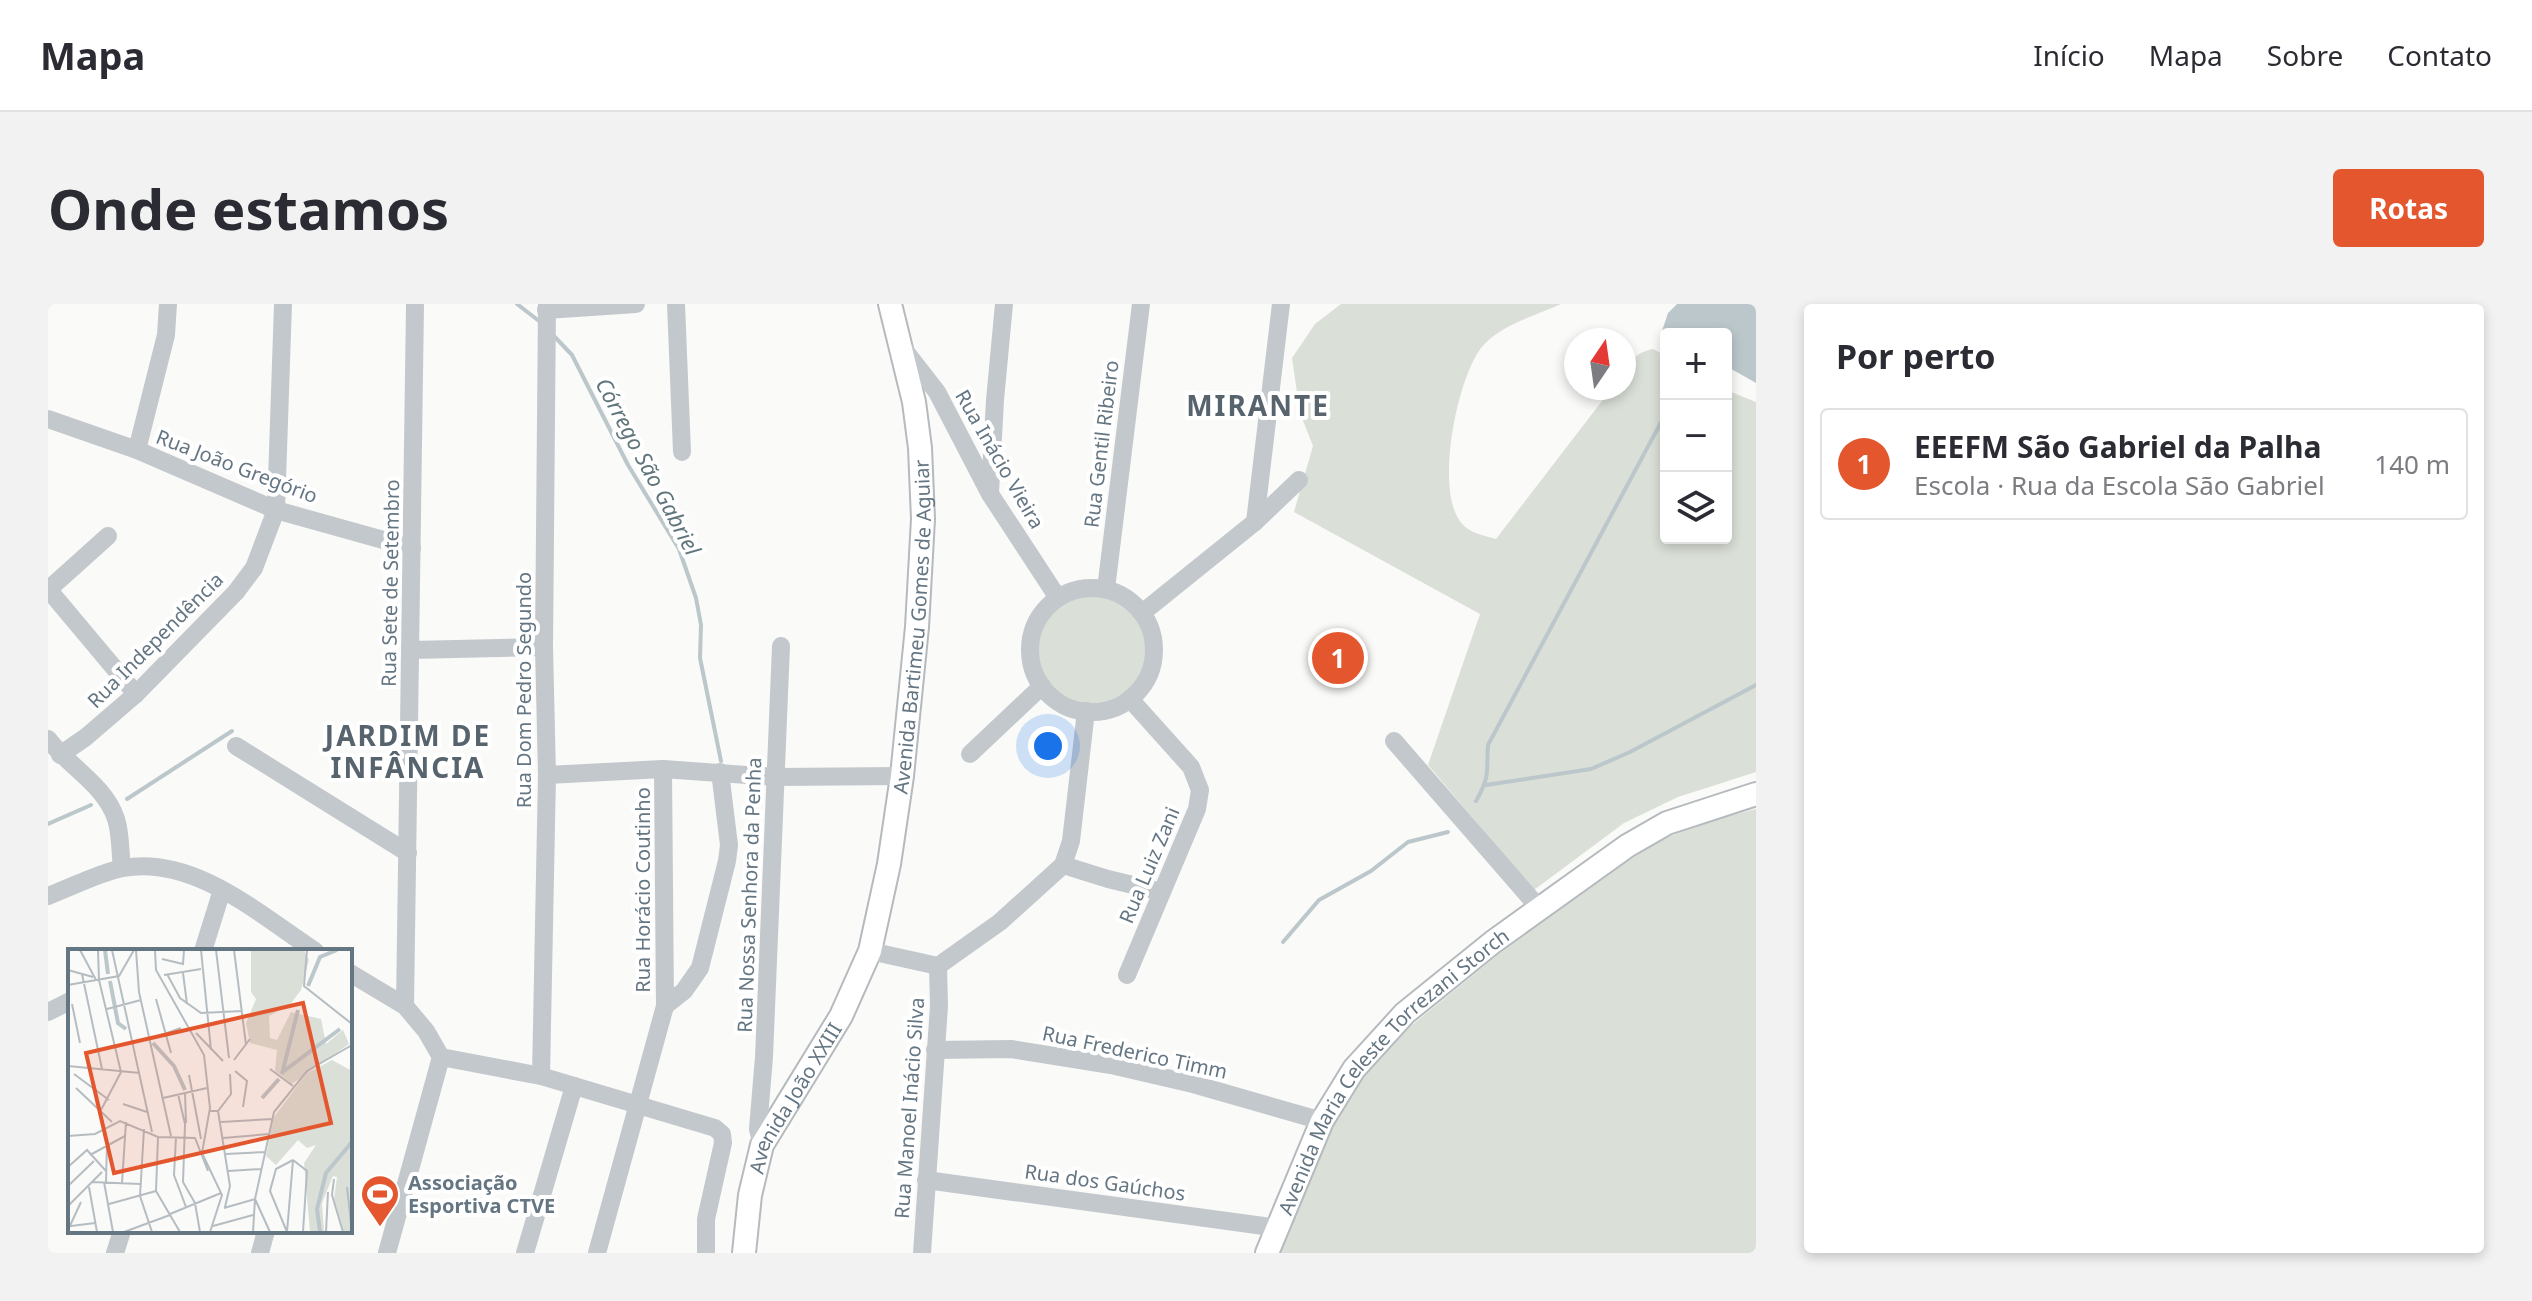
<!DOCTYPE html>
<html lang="pt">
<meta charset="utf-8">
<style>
body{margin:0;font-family:"Noto Sans",sans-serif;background:#f2f2f3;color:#2b2b33}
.controls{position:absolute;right:24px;top:24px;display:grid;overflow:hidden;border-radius:8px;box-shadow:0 4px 12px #0003}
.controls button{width:72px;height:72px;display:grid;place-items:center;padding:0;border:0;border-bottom:2px solid #e1e1e2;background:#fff;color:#2b2b33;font:40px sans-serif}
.compass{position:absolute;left:1516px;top:24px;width:72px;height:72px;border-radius:50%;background:#fff;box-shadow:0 4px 12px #0003;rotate:13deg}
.you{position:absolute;left:1000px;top:442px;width:28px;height:28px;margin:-20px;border:6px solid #fff;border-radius:50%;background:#1a73e8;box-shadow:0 0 0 12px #1a73e833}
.badge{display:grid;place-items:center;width:52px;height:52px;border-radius:50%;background:#e4572e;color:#fff;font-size:26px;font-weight:700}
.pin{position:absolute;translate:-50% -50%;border:4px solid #fff;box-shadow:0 2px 8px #0006}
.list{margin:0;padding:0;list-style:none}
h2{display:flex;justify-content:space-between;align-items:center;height:104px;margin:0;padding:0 32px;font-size:34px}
h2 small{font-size:26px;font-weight:400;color:#7c7c81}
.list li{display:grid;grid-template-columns:52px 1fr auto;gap:24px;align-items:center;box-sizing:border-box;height:112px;margin:0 16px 16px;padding:0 16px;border:2px solid #e1e1e2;border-radius:8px}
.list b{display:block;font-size:30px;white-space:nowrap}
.list p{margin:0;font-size:26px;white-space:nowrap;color:#7c7c81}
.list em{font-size:26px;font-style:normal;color:#7c7c81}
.icon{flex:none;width:44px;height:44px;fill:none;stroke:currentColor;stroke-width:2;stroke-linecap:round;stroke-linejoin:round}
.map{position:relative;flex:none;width:1708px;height:949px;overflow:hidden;border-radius:8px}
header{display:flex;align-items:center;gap:48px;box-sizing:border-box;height:112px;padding:0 40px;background:#fff;border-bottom:2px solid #e1e1e2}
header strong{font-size:38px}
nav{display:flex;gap:44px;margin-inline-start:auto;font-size:28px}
.intro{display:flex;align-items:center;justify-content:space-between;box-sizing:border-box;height:192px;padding:0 48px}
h1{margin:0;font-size:56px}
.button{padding:20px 36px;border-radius:8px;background:#e4572e;color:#fff;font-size:28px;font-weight:700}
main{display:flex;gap:48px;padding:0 48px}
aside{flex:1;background:#fff;border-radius:8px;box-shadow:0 4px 12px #0003}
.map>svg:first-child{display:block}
.green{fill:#dadfd7}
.water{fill:#bbc7cb}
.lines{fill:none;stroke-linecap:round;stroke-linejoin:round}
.stream{stroke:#bbc7cb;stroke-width:4}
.major-casing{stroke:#b5babe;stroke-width:26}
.minor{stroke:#c3c8cc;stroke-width:18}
.major{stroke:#fff;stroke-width:22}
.labels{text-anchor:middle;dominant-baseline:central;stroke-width:8;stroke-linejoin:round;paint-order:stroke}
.street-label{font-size:20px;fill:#657683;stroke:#fff}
.poi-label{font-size:20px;font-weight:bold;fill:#657683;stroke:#fff;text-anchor:start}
.water-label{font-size:22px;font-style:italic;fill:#60757c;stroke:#fff}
.district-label{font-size:28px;font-weight:bold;letter-spacing:2px;fill:#57646e;stroke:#fff}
.inset-river{fill:none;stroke:#bbc7cb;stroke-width:4}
.inset-road{fill:none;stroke:#b5bdc2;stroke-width:2}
.view{fill:#e4572e;fill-opacity:0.15;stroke:#e4572e;stroke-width:4}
.inset-edge{fill:none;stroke:#657683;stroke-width:4}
</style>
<header>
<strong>Mapa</strong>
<nav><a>Início</a><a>Mapa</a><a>Sobre</a><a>Contato</a></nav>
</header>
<div class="intro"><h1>Onde estamos</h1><a class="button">Rotas</a></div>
<main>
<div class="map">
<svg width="1708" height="949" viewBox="0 0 1708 949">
<rect width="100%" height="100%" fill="#fafaf8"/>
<g class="green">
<path d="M1293,0h220c-26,12 -62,21 -80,44 -24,31 -48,146 -18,177 8,8 22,11 33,14l116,-151h12c0,-21 8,-35 29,-39l13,7v182h60v-148l30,12v370l-78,25 -54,26 -90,67 -106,-125 52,-151 -186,-102 19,-66 -13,-33 -8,-55 23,-34z"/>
<circle cx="1044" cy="345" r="54"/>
<path d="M1708,505v444h-487l22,-51 50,-95 49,-64 126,-103 83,-61 62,-39 41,-17z"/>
</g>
<path class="water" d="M1629,0h79v79l-30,-17v-32h-58l-6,-3 6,-18z"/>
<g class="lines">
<g class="stream">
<path d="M469,0l22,17"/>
<path d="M506,32l18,19 56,110 51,84 17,49 5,27 -1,33 21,103"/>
<path d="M1438,481l105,-16 39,-17 126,-67"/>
<path d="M79,495l105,-68"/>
<path d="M1428,497c15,-26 10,-30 12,-56l178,-332"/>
<path d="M0,520l43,-19"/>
<path d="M1235,638l36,-42 52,-29 37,-29 40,-10"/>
</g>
<g class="major-casing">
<g id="major">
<path id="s1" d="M696,949l6,-58 12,-50 79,-129 29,-65 19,-87 13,-88 15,-149 6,-108 -3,-71 -6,-46 -24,-98"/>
<path id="s2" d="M1219,949l55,-132 32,-52 51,-56 88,-71 134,-96 40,-23 89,-29"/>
</g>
</g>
<g class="minor">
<path d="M628,0l6,148"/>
<path d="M498,6l90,-6"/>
<path d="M854,43l35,45 53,102 68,104"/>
<path d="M0,115l89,31 139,60 136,38"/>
<path d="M89,146l29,-115 2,-31"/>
<path d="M942,189l5,-93 9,-96"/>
<path d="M1207,218l26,-218"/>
<circle cx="1044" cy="346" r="62"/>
<path d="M0,285l88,105"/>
<path d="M1,285l59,-53"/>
<path d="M1058,285l35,-285"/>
<path d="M1094,309l113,-91 44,-42"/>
<path d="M363,346l133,-3"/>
<path d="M0,435c21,28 57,46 68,80 5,15 4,34 6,49"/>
<path d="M1346,437l145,167"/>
<path d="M188,442l172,107"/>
<path d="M922,450l72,-68"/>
<path d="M12,451l26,-18 50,-43 100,-102 18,-24 22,-58 7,-206"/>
<path d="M499,471l116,-6 113,8 126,-1"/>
<path d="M1015,561l45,14 54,13"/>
<path d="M0,592c24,-9 50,-23 75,-28 71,-13 137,47 192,83"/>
<path d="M155,647l19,-61"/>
<path d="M822,647l68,15 62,-44 63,-57 8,-24 15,-130"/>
<path d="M302,669l55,33 21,25 15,26 100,19 174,52 7,6 1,9 -17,76v34"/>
<path d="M1079,671l70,-166 3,-19 -9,-23 -61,-68"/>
<path d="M357,702l10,-702"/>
<path d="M617,702l19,-15 16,-23 27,-107 2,-16 -9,-73"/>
<path d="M0,708l22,-11"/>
<path d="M887,746l76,-1 100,16 82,19 129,37"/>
<path d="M493,772l6,-301 -3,-128 3,-343"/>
<path d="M714,841l-4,-16 6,-72 17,-411"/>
<path d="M878,876l352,48"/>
<path d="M67,949l7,-22"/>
<path d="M212,949l6,-22"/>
<path d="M339,949l54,-196"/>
<path d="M477,949l49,-167"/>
<path d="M549,949l68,-247 -2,-237"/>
<path d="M874,949l17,-247 -1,-40"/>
</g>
<use href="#major" class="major"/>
</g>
<defs>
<g id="stadium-pin" transform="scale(2)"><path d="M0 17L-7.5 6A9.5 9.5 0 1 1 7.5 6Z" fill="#e4572e" stroke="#fff"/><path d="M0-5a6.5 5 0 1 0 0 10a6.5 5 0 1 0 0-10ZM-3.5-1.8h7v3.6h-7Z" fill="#fff"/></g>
</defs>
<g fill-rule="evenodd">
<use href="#stadium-pin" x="332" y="890"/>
</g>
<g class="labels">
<g class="street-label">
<text transform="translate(1053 140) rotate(-83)">Rua Gentil Ribeiro</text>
<text transform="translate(952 155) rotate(60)">Rua Inácio Vieira</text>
<text transform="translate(189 162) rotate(21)">Rua João Gregório</text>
<text transform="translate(342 279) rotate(-89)">Rua Sete de Setembro</text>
<text stroke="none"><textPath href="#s1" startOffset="660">Avenida Bartimeu Gomes de Aguiar</textPath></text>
<text transform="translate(107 336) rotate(-45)">Rua Independência</text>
<text transform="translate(475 386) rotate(-90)">Rua Dom Pedro Segundo</text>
<text transform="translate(1101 561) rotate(-67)">Rua Luiz Zani</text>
<text transform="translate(594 586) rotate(-90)">Rua Horácio Coutinho</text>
<text transform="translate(701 591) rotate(-88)">Rua Nossa Senhora da Penha</text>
<text transform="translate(1087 748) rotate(12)">Rua Frederico Timm</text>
<text stroke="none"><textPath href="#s2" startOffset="226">Avenida Maria Celeste Torrezani Storch</textPath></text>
<text stroke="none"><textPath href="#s1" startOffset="166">Avenida João XXIII</textPath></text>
<text transform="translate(861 804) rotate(-86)">Rua Manoel Inácio Silva</text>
<text transform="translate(1057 878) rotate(8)">Rua dos Gaúchos</text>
</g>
<g class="poi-label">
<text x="360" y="878">Associação<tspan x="360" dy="23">Esportiva CTVE</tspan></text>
</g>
<g class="water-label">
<text transform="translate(601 162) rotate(62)">Córrego São Gabriel</text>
</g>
<g class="district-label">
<text x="1210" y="101">MIRANTE</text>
<text x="360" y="431">JARDIM DE<tspan x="360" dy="32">INFÂNCIA</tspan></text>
</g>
</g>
<g transform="translate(20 645)">
<rect width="284" height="284" fill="#fafaf8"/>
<path d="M183,1h53l5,10 -8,30 -11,15 -21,11 1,22 7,2 14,-28 30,7 5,25 17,-14 6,14 -57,40 -17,-13 2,-21 -27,-7 -4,-20 10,-24 -5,-7zM264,111l20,11v161h-8l-10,-33 3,-22 -4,-1 -11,27 2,29h-14l-6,-69 12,-18 -9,3 -9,-8 -22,25 -10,-9 8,-39 32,-43z" fill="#dadfd7"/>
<path class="inset-river" d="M37,1l3,24M42,32l8,42 8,6M240,37l12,-29 17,-7M85,94l21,23 11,24M216,122l56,-42M214,125l16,-64M194,149l17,-19M252,283l-3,-23 9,-36 26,-31"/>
<path class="inset-road" d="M12,1l16,30M30,1l1,30 22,92 -20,38M44,1l40,182M68,1l3,42 32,144M87,1l1,20 48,85 6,53 -8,45 20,42 -12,37M133,1l10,100M148,1l13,108M166,1l12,95M239,1l-3,36 48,38M94,10l21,5 1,-14M0,21l25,7M115,24l4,31M14,25l20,95M99,25l13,24 21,15 41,-2M96,26l37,-6M0,36l51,-9 15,-26M88,50l15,54M4,55l8,39M39,60l34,-9M128,84l27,28M82,90l31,-11M166,111l16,-21M0,117l72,7M202,120l23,17M167,122l12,10 -4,26M6,125l35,26M121,126l12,64M8,139l36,34M117,144l1,30M110,145l7,30 -2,58 12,21 5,29M95,149l44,-10M55,155l24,8M141,162h9l13,-17 -1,-20M150,162l12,75 -5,21M153,173l51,-3M76,180l-4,67 12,36M0,187l27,-2 25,-13 38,16 37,1 13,33M90,188l-2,54 24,41M108,188l-2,38 12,32M155,189l46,-4M158,205l39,-2M22,206l35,-19M225,211l14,11 -4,61M0,218l19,-17 19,21M160,222l33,-2M266,230l-2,16 11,37M24,233l48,2M36,233l9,50M38,233l1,-39M54,234l4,-61M0,237l26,-25M21,238l8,45M279,238l5,45M41,255l47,-13M0,257l34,-34M156,259l31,-9 -2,33M102,265l51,-21M3,277l24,-3M145,277l40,-11M0,281l13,-28M56,283l46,-17M202,283l-15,-33 19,-87 33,-41 45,-26M219,283l-17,-41 6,-22 17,-9M219,283l6,-72M258,283l2,-40"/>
<path class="view" d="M235,54l28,120 -217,50 -28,-120z"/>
<rect width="284" height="284" class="inset-edge"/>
</g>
</svg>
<div class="controls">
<button>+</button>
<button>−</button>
<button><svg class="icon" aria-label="layers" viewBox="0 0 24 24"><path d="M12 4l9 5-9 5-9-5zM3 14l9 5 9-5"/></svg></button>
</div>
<svg class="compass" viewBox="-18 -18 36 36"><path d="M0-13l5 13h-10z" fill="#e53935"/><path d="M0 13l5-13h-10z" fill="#7c7c81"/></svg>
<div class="you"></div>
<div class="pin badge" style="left:1290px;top:354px">1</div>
</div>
<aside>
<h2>Por perto<small></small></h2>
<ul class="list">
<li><span class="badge">1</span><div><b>EEEFM São Gabriel da Palha</b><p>Escola · Rua da Escola São Gabriel</p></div><em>140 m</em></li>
</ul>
</aside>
</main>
